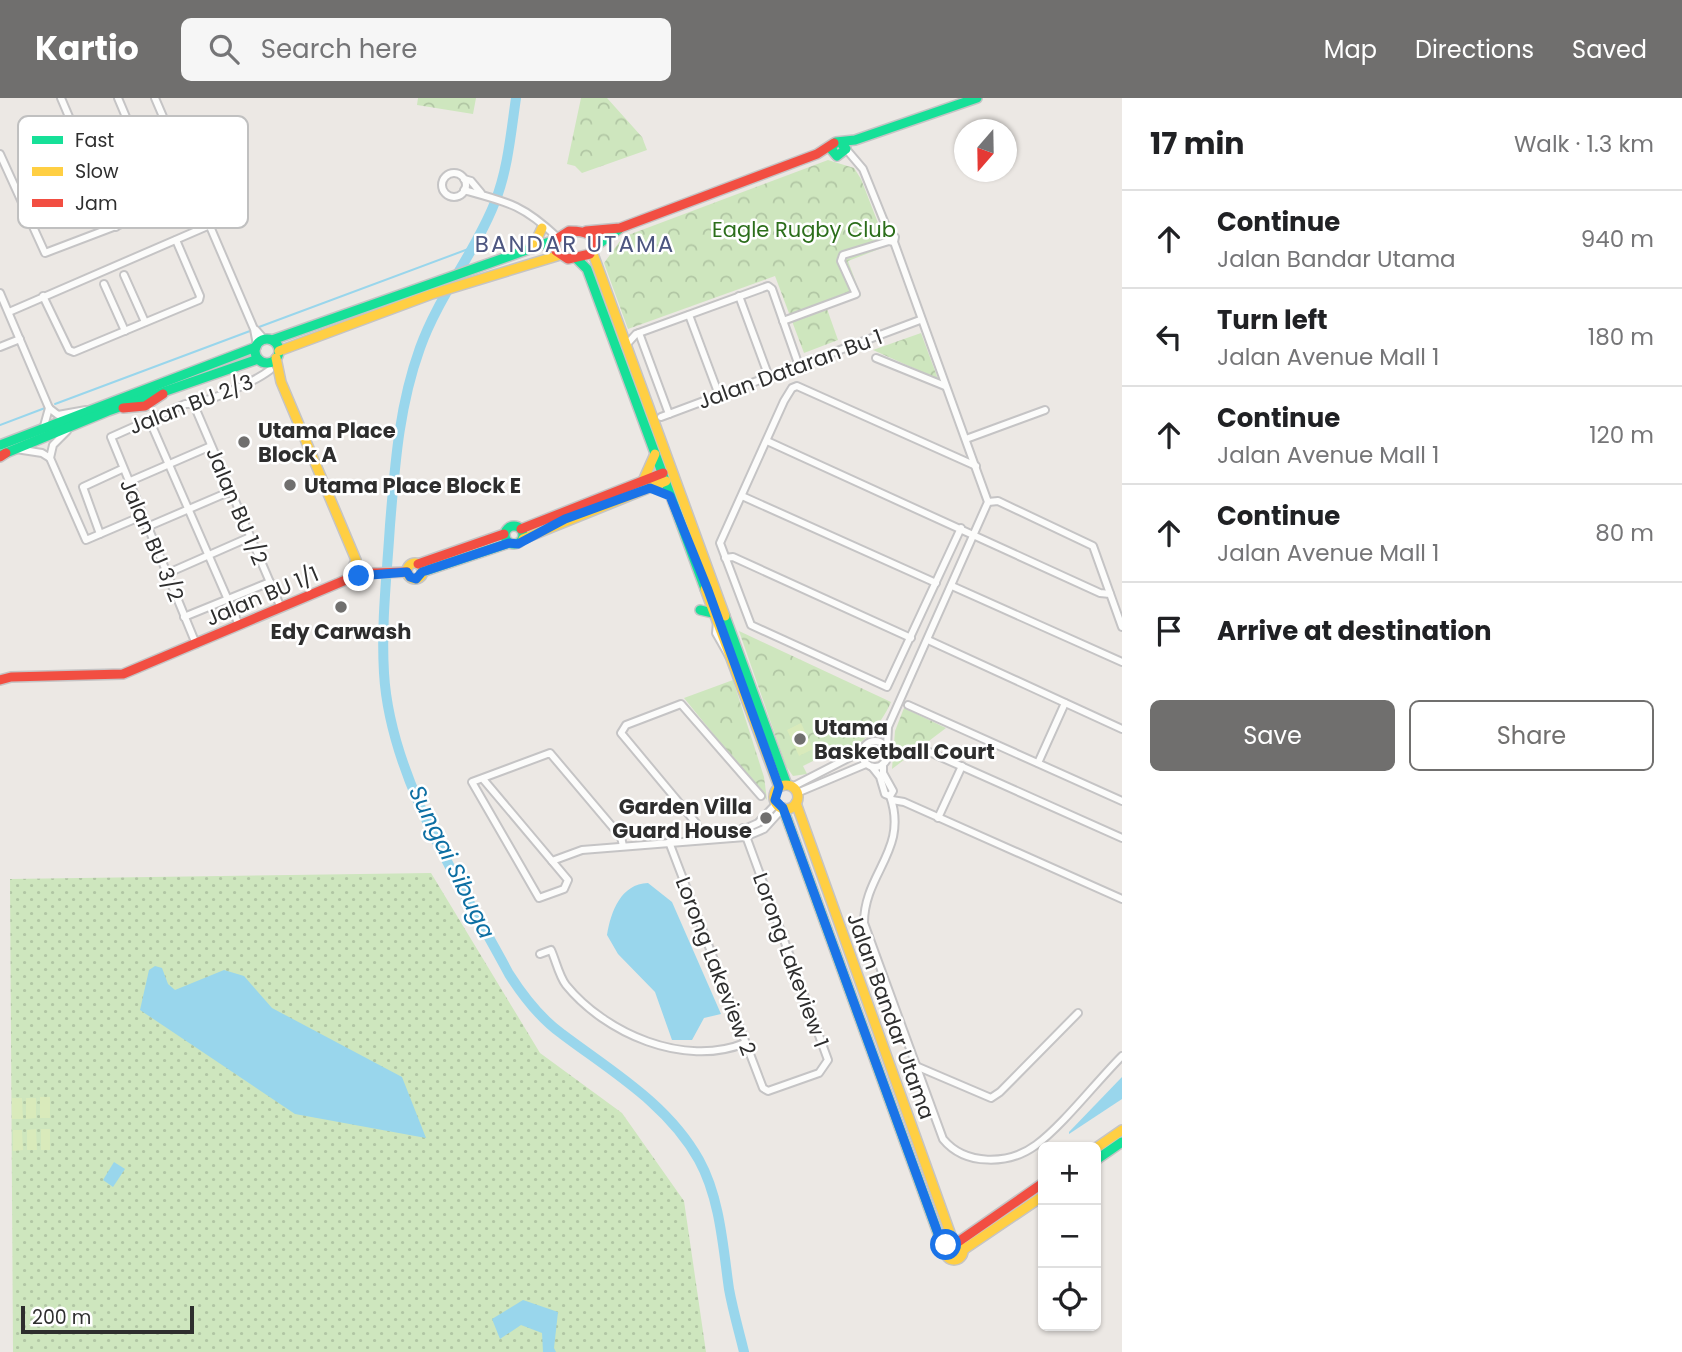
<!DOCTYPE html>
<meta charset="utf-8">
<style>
body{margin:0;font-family:Poppins,sans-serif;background:#f6f6f6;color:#202124}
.controls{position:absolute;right:21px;bottom:21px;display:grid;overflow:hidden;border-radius:10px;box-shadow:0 2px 5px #0004}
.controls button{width:63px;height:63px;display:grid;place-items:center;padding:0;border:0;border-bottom:2px solid #e0e0e0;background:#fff;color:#202124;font:35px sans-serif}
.compass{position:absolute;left:954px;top:21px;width:63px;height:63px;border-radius:50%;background:#fff;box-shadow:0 2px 5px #0004;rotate:200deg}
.scale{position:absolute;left:21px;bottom:18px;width:173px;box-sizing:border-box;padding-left:7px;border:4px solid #2e2e2e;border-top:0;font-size:19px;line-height:24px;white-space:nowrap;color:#2e2e2e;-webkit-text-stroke:5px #fff;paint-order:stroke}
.stop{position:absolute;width:21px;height:21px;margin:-16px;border:5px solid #1a73e8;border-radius:50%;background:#fff}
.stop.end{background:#1a73e8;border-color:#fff;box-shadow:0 2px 7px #0008}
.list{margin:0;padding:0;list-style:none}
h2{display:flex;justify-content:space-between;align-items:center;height:91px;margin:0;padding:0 28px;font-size:30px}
h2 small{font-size:23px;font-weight:400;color:#757577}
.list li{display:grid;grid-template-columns:46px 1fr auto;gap:21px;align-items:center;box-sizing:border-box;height:98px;padding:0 28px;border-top:2px solid #e0e0e0}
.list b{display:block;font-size:26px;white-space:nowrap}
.list p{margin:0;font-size:23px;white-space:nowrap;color:#757577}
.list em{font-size:23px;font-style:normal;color:#757577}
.actions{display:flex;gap:14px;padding:21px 28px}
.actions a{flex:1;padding:16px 0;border:2px solid #706f6e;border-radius:10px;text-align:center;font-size:24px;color:#706f6e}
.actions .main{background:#706f6e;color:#fff}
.icon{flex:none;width:38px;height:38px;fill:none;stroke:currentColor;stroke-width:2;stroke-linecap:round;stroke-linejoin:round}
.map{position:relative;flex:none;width:1122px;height:1254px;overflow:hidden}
header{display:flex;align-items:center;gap:42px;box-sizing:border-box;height:98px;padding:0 35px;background:#706f6e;color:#fff}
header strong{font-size:33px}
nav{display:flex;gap:38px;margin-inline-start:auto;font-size:24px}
.search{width:490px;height:63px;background:#f6f6f6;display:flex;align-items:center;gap:18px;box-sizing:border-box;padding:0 24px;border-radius:10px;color:#757577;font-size:26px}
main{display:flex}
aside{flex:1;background:#fff}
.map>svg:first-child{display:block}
.grass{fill:url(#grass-dots)}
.park{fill:url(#park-crowns)}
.pitch{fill:#d9eabb}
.water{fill:#99d6ec}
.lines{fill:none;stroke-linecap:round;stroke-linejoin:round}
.stream{stroke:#99d6ec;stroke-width:2}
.river{stroke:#99d6ec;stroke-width:10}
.street-casing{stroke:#c5c4c5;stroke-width:10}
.fast-casing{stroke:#c5c4c5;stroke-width:12}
.slow-casing{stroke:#c5c4c5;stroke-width:12}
.jam-casing{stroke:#c5c4c5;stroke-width:12}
.street{stroke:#fcfcfb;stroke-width:6}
.fast{stroke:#16e098;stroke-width:9}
.slow{stroke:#ffcf43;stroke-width:9}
.jam{stroke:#f24e42;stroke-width:9}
.route{stroke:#1a73e8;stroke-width:9}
.poi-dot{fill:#706f6e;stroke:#fff;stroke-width:2.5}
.labels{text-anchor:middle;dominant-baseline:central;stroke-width:5;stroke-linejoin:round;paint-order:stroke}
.park-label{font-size:21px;fill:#2c6e1b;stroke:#fff}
.street-label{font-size:21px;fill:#2e2e2e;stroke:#fff}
.poi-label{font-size:21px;font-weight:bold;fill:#2e2e2e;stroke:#fff;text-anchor:start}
.neighbourhood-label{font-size:23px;letter-spacing:2px;fill:#4d5680;stroke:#fff}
.water-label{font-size:23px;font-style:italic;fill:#0d6fa3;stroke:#fff}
.key{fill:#fff;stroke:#c0c0c0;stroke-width:2}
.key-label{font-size:19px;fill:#2e2e2e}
</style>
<header>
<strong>Kartio</strong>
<div class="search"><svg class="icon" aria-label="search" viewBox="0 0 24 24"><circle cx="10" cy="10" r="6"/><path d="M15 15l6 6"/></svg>Search here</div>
<nav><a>Map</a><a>Directions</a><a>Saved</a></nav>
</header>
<main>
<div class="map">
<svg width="1122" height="1254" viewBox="0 0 1122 1254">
<defs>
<pattern id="grass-dots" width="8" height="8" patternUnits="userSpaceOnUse" patternTransform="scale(1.75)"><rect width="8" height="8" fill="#cee6be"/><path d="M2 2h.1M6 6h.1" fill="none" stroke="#b1c6a4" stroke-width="1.8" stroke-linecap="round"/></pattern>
<pattern id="park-crowns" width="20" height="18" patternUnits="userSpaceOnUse" patternTransform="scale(1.75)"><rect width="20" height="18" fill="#cee6be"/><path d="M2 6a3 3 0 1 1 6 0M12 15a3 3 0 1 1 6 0" fill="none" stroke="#b1c6a4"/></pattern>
</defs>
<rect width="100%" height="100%" fill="#ece8e4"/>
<path class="grass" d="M431,775l109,180 82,60 62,88 22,151h-693l-3,-473z"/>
<g class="park">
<path d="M418,0h58l-3,16 -56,-9z"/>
<path d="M581,0h26l35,39 5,13 -65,23 -7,-7 -8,-2z"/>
<path d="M828,62l26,8 7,11 26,67 -39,15 13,35 -34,13 11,31 -34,13 -29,-77 -147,53 -24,-66 19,-26z"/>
<path d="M921,235l17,46 -65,-29z"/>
<path d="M739,533l152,71c-12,27 -32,45 -58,59l-4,-8 -26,13 4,8 -14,2 -7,-10z"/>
<path d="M733,582l31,97 3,23 -83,-102z"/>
<path d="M904,610l42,20 -54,41 3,-38z"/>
</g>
<g class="pitch">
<path d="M801,625l12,26 -14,7 -12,-26z"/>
<rect x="40" y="999" width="10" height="21"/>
<path d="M12,1000h10l1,21h-11z"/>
<path d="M26,1000h10v20l-10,1z"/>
<path d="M36,1031l1,21h-10v-20z"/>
<rect x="41" y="1031" width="9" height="21"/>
<path d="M13,1032h9l1,20 -10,1z"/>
</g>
<g class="water">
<path d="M648,785l24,19 49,112 -17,4 -12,22h-20l-17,-48 -37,-38 -11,-19c4,-24 14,-51 41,-52z"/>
<path d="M155,868l7,2 6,16 7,6 49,-20 20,6 28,32 130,69 24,61 -131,-24 -155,-104 9,-40z"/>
<path d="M1122,979v22l-53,35v-2z"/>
<path d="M114,1064l11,7 -12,18 -10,-7z"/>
<path d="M523,1202l35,12 -4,36 2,4h-13l-1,-19 -21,-8 -21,14 -8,-20z"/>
</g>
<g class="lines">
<g class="stream">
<path d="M259,229l212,-79"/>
<path d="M55,306l195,-73"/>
<path d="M0,327l45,-17"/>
</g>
<path class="river" d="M516,0c-5,34 -8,71 -21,104 -20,51 -56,93 -75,146 -21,58 -25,116 -30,177 -3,49 -9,98 -6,148 6,105 77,211 125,301 14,22 32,45 53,60 49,37 106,70 137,126 21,38 24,87 30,129 4,22 10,42 15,63"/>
<g class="street-casing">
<g id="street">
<path d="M61,0l55,129"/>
<path d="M155,0l99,231 3,16"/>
<path d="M846,51l17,20 27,67 5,1 -1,5 94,260 -100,225 -1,21"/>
<path d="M0,56l45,99 113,-43 3,-10 -43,-102"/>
<circle cx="454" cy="87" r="12"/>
<path d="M464,81l7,2 10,12"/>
<path d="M464,92c44,12 59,15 93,47"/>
<path d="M124,177l21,47"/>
<path d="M104,186l21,47"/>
<path d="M0,195l49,115 9,7 28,-5"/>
<path d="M43,198l26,54 5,2 125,-52 1,-4 -24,-56"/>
<path d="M739,198l30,81"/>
<path d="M9,214l201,-87"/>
<path d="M689,217l30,80"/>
<path d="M783,223l73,-27 -15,-33 2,-6 46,-14 5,1"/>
<path d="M256,232l8,9"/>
<path d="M639,235l30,81"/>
<path d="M627,246l9,-10 132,-48 4,3 27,77"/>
<path d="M0,249l20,-8"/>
<path d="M876,260l69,28"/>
<path d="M194,307l87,203"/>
<path d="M661,319l259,-97"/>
<path d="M149,321l90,206"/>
<path d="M44,328l5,-18"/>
<path d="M67,333l-14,14 -3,13 36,82 56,-24"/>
<path d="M966,341l79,-29"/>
<path d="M767,343l333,152 10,1"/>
<path d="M16,351l26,4 8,5"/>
<path d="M128,384l83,-36"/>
<path d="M742,398l194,87"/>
<path d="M988,404l10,-1 95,45 29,81"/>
<path d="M147,429l84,-36"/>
<path d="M961,430l-74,159 -136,-62 -31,-82 64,-142 8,-13 5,-2 179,80"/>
<path d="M100,436l-17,-47 39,-18"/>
<path d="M725,460l8,-1 178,81"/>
<path d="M166,476l84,-37"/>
<path d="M952,488l170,76"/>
<path d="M184,519l86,-35"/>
<path d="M717,524l-1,11 13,23"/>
<path d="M928,542l194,89"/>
<path d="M196,546l-85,-207 74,-33c19,1 69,-22 85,-34"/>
<path d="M908,607l214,96"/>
<circle cx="875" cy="656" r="13"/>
<path d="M925,652l197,88"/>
<path d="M1038,665l27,-60"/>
<path d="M883,666v9l10,18 -3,5c19,54 -26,77 -26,127l79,216c22,27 66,26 93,6 27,-20 60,-63 86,-89"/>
<path d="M872,669l8,10 5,17 5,2"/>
<path d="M483,681l85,101 -4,9 -25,9 -67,-116 78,-29 71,84 2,9"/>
<path d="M792,689l70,-36"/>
<path d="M797,695l69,-29"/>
<path d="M892,702l12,2 218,97"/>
<path d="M938,720l24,-52"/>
<path d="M731,737l27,-12 18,-19"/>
<path d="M701,741l-5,-16 -75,-90 5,-8 55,-21 80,92"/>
<path d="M669,744l94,246 5,3 51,-18 9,-13 -85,-232"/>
<path d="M552,763l30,-11 163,-13 19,-8 19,-21"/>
<path d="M540,856l11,-4c5,11 8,26 15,35 39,48 118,83 179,58"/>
<path d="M916,968l75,32 9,-6 78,-79"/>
</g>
</g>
<g class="fast-casing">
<g id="fast">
<path d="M840,44l6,7 -9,7 -6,-7 5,-7 19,-2 122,-42"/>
<path d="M593,150l26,-19"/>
<path d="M576,160l11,11 118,320"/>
<circle cx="267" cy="253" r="12"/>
<path d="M272,242l283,-100"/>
<path d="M0,347l256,-98"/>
<path d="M1,357l107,-44 150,-52"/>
<circle cx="514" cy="437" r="9"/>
<path d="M422,474l87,-29"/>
<path d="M700,512l17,4"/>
<path d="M725,518l62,169"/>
<path d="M783,710l161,442"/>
<path d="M1096,1062l26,-18"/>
</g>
</g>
<g class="slow-casing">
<g id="slow">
<path d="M532,151l10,-21"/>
<path d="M592,153l133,365"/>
<path d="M279,253l153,-57 128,-39"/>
<path d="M276,260l5,24 75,178 -8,19"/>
<path d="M643,383l12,-27"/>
<path d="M523,441l143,-58"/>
<circle cx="415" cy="473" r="8"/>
<path d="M705,491l74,198"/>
<circle cx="786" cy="699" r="12"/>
<path d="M796,705l157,438"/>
<path d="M1096,1050l26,-18"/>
<circle cx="954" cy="1153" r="9"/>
<path d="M963,1152l80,-54"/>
</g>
</g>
<g class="jam-casing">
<g id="jam">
<path d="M569,133c17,0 30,3 21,23l-22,5 -12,-8 -1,-11z"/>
<path d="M586,133l34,-3 197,-74 17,-11"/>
<path d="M123,310l22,-2 18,-12"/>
<path d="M0,359l6,-4"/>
<path d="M521,431l142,-56"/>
<path d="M418,466l86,-30"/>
<path d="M0,582l11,-3 112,-3 225,-95 26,-6 33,-1"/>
<path d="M958,1144l85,-59"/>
</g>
</g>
<use href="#street" class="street"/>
<use href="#fast" class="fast"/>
<use href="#slow" class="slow"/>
<use href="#jam" class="jam"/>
</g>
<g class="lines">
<path class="route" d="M359,478l48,-4 3,5 6,2 6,-7 87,-29 9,1 47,-25 85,-31 20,8 38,94 71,197 -4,13 8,8 161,442 2,-5"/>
</g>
<g class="poi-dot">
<circle cx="244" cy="344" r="7"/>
<circle cx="290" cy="387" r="7"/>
<circle cx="341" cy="509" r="7"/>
<circle cx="800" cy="641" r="7"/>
<circle cx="766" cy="720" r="7"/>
</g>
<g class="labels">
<g class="park-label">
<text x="804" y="131">Eagle Rugby Club</text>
</g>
<g class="street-label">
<text transform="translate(790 271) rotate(-20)">Jalan Dataran Bu 1</text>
<text transform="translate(191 306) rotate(-21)">Jalan BU 2/3</text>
<text transform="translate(237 408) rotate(67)">Jalan BU 1/2</text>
<text transform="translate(152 442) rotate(67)">Jalan BU 3/2</text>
<text transform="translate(262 498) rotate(-23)">Jalan BU 1/1</text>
<text transform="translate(791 862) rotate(70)">Lorong Lakeview 1</text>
<text transform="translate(716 868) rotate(69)">Lorong Lakeview 2</text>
<text transform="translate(891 918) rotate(70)">Jalan Bandar Utama</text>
</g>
<g class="poi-label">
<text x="258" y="332">Utama Place<tspan x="258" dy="24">Block A</tspan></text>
<text x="304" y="387">Utama Place Block E</text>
<text x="341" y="533" text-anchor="middle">Edy Carwash</text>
<text x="814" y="629">Utama<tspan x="814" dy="24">Basketball Court</tspan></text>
<text x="752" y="708" text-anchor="end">Garden Villa<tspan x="752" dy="24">Guard House</tspan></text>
</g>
<g class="neighbourhood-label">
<text x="575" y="146">BANDAR UTAMA</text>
</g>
<g class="water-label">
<text transform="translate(452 764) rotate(64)">Sungai Sibuga</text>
</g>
</g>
<rect x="18" y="18" width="230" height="112" rx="10" class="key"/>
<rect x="32" y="38" width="31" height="8" fill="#16e098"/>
<rect x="32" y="69" width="31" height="9" fill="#ffcf43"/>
<rect x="32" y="101" width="31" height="8" fill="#f24e42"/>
<g class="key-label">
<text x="75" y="49">Fast</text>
<text x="75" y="80">Slow</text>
<text x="75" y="112">Jam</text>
</g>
</svg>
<div class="controls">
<button>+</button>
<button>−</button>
<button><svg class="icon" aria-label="locate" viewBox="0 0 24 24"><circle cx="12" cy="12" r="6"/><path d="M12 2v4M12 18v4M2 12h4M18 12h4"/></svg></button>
</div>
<svg class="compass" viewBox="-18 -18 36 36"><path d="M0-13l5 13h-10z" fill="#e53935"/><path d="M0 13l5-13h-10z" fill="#757577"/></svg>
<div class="scale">200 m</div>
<div class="stop" style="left:946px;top:1147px"></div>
<div class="stop end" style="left:359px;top:478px"></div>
</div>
<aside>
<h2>17 min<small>Walk · 1.3 km</small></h2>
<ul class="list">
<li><svg class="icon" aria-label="ahead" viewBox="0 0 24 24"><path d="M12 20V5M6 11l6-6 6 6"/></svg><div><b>Continue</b><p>Jalan Bandar Utama</p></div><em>940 m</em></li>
<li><svg class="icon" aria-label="left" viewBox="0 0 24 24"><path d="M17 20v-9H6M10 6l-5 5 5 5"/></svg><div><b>Turn left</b><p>Jalan Avenue Mall 1</p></div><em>180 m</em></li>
<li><svg class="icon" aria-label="ahead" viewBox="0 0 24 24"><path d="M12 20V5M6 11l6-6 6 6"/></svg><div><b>Continue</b><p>Jalan Avenue Mall 1</p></div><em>120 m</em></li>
<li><svg class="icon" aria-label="ahead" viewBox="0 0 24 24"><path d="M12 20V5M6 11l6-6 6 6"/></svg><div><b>Continue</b><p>Jalan Avenue Mall 1</p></div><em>80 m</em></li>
<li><svg class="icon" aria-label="arrive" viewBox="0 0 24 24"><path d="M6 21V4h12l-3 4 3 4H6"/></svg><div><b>Arrive at destination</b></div></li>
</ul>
<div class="actions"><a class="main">Save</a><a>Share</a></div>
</aside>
</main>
